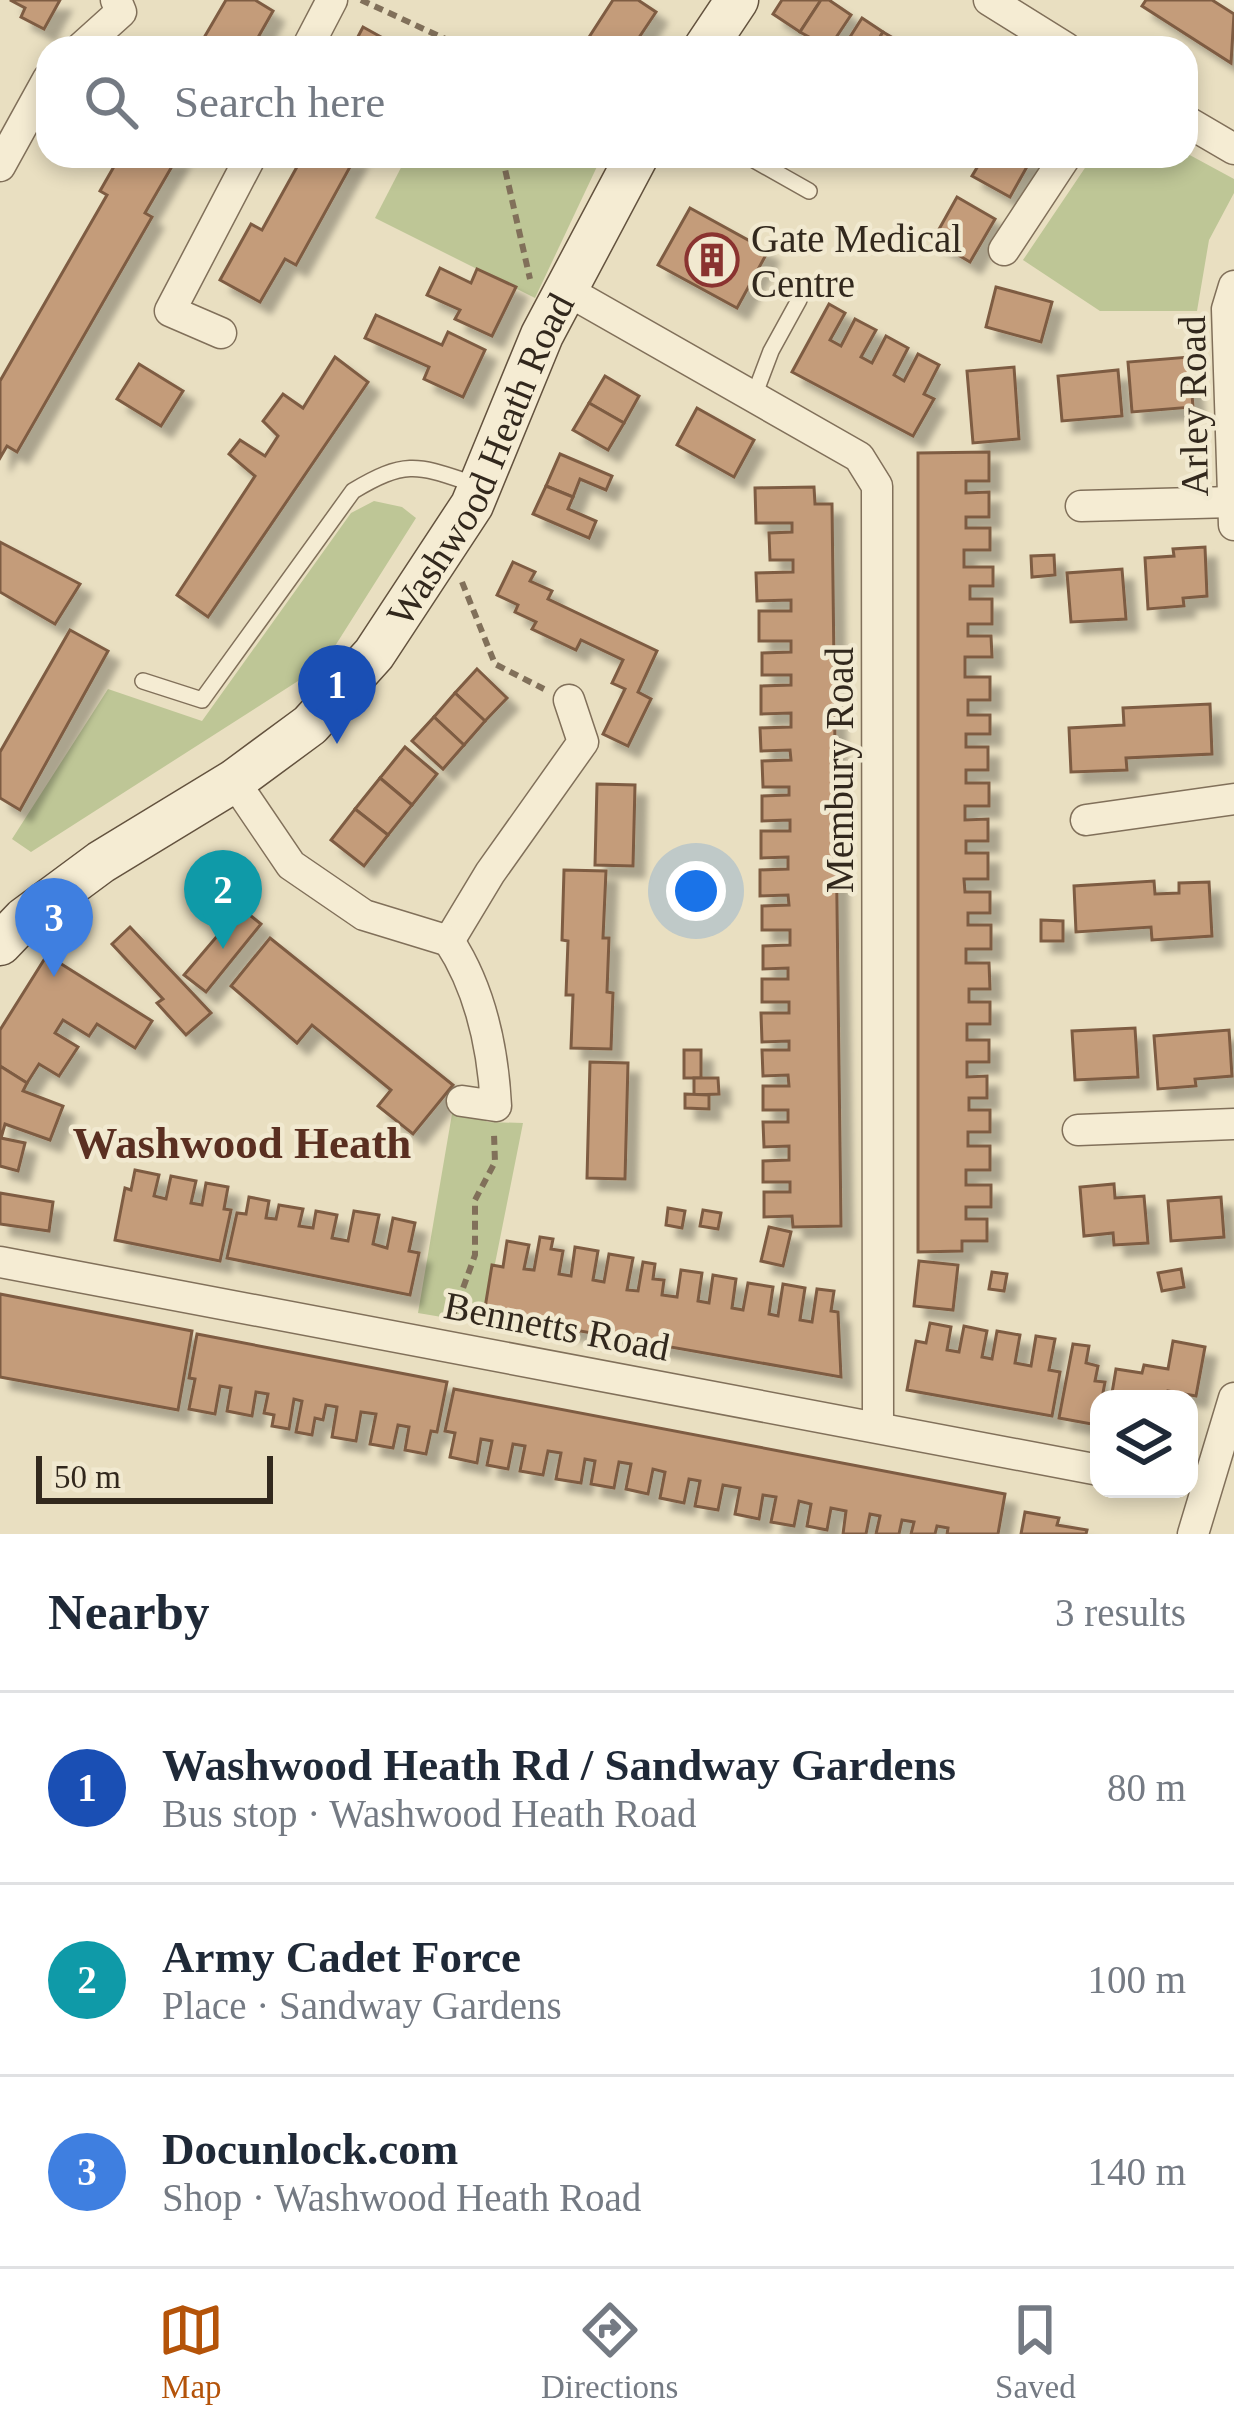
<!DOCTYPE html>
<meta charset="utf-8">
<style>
body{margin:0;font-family:Georgia,serif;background:#f6f6f7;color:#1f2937}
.controls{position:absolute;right:36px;bottom:36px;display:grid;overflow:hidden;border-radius:24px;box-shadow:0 6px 18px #0003}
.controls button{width:108px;height:108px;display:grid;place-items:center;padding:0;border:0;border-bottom:3px solid #e0e1e3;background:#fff;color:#1f2937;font:60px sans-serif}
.scale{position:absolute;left:36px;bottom:30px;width:237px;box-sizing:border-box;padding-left:12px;border:6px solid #32281d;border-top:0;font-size:33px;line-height:42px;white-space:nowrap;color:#32281d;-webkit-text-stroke:9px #f1e9d0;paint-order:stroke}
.you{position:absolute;left:696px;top:891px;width:42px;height:42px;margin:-30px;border:9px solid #fff;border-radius:50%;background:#1a73e8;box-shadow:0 0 0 18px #1a73e833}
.badge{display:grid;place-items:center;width:78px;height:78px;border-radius:50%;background:#b45309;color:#fff;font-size:39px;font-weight:700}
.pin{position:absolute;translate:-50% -99px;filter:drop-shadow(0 3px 6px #0008)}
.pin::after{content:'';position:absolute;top:63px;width:42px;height:36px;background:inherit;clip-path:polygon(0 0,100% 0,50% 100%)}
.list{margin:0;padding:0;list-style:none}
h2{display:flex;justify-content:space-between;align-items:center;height:156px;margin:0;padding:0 48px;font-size:51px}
h2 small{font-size:39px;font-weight:400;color:#747a83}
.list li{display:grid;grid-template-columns:78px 1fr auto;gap:36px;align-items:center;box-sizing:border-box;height:192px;padding:0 48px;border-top:3px solid #e0e1e3}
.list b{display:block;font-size:45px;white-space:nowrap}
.list p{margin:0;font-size:39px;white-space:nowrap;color:#747a83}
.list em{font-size:39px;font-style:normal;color:#747a83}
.icon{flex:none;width:66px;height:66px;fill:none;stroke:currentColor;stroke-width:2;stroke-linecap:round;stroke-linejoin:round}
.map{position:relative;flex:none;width:1234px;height:1534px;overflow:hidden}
.search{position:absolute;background:#fff;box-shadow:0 6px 18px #0003;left:36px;right:36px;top:36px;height:132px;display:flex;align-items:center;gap:30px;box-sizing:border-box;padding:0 42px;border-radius:36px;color:#747a83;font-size:45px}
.sheet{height:732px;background:#fff}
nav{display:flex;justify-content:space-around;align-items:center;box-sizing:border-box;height:168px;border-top:3px solid #e0e1e3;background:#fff;font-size:33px;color:#747a83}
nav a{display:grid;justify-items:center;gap:6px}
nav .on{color:#b45309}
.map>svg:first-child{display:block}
.green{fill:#bec696}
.building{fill:#c49c7a;stroke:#7e5c43;stroke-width:3;filter:url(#shadow)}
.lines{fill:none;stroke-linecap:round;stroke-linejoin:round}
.service-casing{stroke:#81705a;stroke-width:18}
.minor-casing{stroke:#81705a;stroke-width:33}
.secondary-casing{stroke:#63523e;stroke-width:45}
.path{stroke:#81705a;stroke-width:6;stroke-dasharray:9 6;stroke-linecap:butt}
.service{stroke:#f5ecd3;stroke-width:15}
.minor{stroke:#f5ecd3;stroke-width:30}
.secondary{stroke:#f5ecd3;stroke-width:42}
.labels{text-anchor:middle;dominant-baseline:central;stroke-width:9;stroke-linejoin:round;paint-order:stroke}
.poi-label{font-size:39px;fill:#32281d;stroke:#f1e9d0;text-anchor:start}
.street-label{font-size:39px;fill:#32281d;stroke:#f1e9d0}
.quarter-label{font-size:45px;font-weight:bold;fill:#5a2f21;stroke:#f1e9d0}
</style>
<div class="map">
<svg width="1234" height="1534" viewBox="0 0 1234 1534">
<defs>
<filter id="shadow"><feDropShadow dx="11" dy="11" stdDeviation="3" flood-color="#0004"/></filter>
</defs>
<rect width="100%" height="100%" fill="#e9dfc1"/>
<g class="green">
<path d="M1186,153l48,26v14l-25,47 -12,71h-97l-77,-51 70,-104h93z"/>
<path d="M407,156h195l-67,142 -160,-80z"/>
<path d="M374,501l28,6 14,11 -93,147 -292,187 -19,-13 96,-150 94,32 149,-208z"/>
<path d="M453,1108l35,14 35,1 -40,201 -65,-11z"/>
</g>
<g class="building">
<path d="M10,0h50l-16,29 -23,-12 4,-9z"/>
<path d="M226,0h29l18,11 -21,37h-54z"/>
<path d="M613,0h25l18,12 -24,36h-50z"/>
<path d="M782,0h39l-21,32 -27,-18z"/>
<path d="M821,0h8l22,15 -22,33 -29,-16z"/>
<path d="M1146,0h66l22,14 -3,49 -89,-57z"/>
<path d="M862,18l21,14 -10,16h-30z"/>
<path d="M363,27l38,21h-49z"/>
<path d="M883,32l22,13 -2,3h-30z"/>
<path d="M120,156h58l-33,57 7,4 -135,235 -10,-6 -7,12v-77l107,-186 -7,-4z"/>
<path d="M303,156h53l-60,109 -11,-6 -25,43 -40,-22 31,-56 11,6z"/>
<path d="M984,156h49l-23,41 -38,-21z"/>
<path d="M957,197l38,22 -25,43 -37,-22z"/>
<path d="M690,208l78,43 -31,57 -79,-43z"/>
<path d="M440,268l31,15 6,-14 39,18 -24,49 -37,-17 5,-9 -33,-15z"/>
<path d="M996,287l56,15 -11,40 -55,-15z"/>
<path d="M829,304l16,9 -15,27 11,6 14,-27 21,11 -15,27 11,6 14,-27 22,12 -14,27 10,6 14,-27 21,11 -15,29 10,5 -21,37 -121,-64z"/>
<path d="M376,315l66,30 6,-13 37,18 -22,47 -39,-18 5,-12 -64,-29z"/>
<path d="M335,357l33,25 -160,235 -31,-22 78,-119 -26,-22 11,-14 25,16 13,-20 -15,-15 20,-27 20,14z"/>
<path d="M1189,357l4,50 -61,5 -4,-50z"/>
<path d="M139,364l44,27 -22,35 -44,-27z"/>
<path d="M1014,367l5,72 -46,4 -6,-72z"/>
<path d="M1118,370l4,46 -60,5 -4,-45z"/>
<path d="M605,376l34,20 -15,27 -35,-20z"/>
<path d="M589,403l35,20 -16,27 -35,-20z"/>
<path d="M697,408l57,32 -20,37 -57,-32z"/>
<path d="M989,452v29h-23v12l23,-1v25h-23v11h24v22h-26v17h29v19h-23v13h22v25h-24v12h23l1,21h-27v20h25v23h-22v15h22v19h-24v13h22v23h-22v13h23v23h-24v14l23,-1v22h-22v12h22v26h-24l1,13h25v21h-22v12h23v24h-25v14h23l1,26h-21v13h21v22h-23v16h22v22h-22v15l20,-1v22h-18v12h21v22h-22v14h22v24h-24v15h25v22h-25v12h21v22h-25v10l-44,1v-799z"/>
<path d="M560,454l52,22 -6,14 -26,-11 -7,18 -27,-11z"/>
<path d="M546,486l27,11 -5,12 28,12 -7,17 -56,-24z"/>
<path d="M814,487l1,17h17l9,722 -48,1 -1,-11 -28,1v-25h26v-10h-27v-21l26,-1v-14l-25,1 -1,-25h25v-12h-25v-24h26l-1,-11 -25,1 -1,-26h27v-9l-27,1 -1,-29h28v-11h-27v-23h26v-11l-25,1v-23l27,-1v-15h-28v-24l27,-1 -1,-10 -28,1v-26l28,-1v-12l-27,1v-27h29v-11l-28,1v-25l27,-1v-8h-26l-1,-26 29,-1 -1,-10 -29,1 -1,-23 31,-1v-14l-30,1v-28l30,-1v-10h-29v-22l29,-1v-11h-32v-30h32v-11l-34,1 -1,-28 37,-1v-12h-23l-1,-27 23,-1v-9h-36l-1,-35z"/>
<path d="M0,542l80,42 -25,40 -55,-32z"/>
<path d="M1205,547l2,49 -24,2 1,8 -36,3 -3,-51 29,-2 -1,-7z"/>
<path d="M1054,555l1,20 -23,2 -1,-21z"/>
<path d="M513,562l22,10 -5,9 22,10 -4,8 109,52 -19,41 13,7 -23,47 -25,-12 22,-45 -13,-6 11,-23 -42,-20 -5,10 -44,-21 4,-7 -21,-10 3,-7 -21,-10z"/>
<path d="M1122,569l4,50 -55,3 -4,-49z"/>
<path d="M70,630l38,21 -88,159 -20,-12v-46z"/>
<path d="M477,669l30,29 -22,23 -30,-28z"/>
<path d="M455,693l30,28 -21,24 -30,-28z"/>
<path d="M1210,704l2,50 -86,4 1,12 -56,2 -2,-44 55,-3 -1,-17z"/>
<path d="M434,717l30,28 -21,24 -31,-28z"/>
<path d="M405,747l32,27 -25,31 -32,-27z"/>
<path d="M380,778l32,27 -24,30 -33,-26z"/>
<path d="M597,784l38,1 -2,81 -38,-1z"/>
<path d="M355,809l33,26 -24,31 -33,-26z"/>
<path d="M564,870l42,1 -3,67h6l-2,54 6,1 -2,56 -40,-1 2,-53h-7l2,-54 -6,-1z"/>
<path d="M1154,881l1,13 24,-1v-10l30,-1 3,54 -60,4 -1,-13 -75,5 -2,-46z"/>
<path d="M241,908l20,16 -55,68 -22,-17z"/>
<path d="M1041,920l22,1v20h-22z"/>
<path d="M130,927l81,86 -25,22 -29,-32 6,-4 -51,-55z"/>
<path d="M270,938l183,147 -40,49 -35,-28 13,-16 -79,-65 -15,18 -66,-57z"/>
<path d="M47,955l105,66 -17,27 -38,-24 -8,12 -26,-16 -8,13 23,14 -19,29 -20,-12 -12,19 -27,-17v-36z"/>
<path d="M1135,1028l3,49 -63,3 -3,-49z"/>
<path d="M1229,1030l3,46 -37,3 1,7 -38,3 -4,-53z"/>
<rect x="684" y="1050" width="17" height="28"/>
<path d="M590,1062l38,1 -3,116 -38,-1z"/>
<path d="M0,1066l27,17 -4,8 40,15 -13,34 -45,-16 -4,14 24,5 -7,28 -18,-5z"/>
<path d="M694,1078h24l1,16 -25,1z"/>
<path d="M685,1094l24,1v14l-24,-1z"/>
<path d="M135,1170l24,5 -5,21 12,3 5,-23 25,5 -5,22 11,2 4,-22 22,4 -4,22 7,1 -11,51 -105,-21 10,-52 6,2z"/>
<path d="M1114,1184l1,14 29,-2 4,47 -34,2 -1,-12 -29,3 -4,-49z"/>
<path d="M0,1193l53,9 -4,29 -49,-7z"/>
<path d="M249,1197l20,4 -3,17 10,1 3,-14 24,4 -4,17 14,2 3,-17 21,4 -5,23 16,3 6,-30 25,4 -6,29 14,4 6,-30 22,5 -6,28 10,2 -9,42 -183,-37 10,-45 9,1z"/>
<path d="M1221,1197l3,40 -53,4 -3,-40z"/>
<path d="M668,1208l17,3 -3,17 -16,-3z"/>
<path d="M703,1210l18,3 -3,16 -18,-3z"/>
<path d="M769,1227l22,5 -8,34 -22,-5z"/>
<path d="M540,1237l13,2 -2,10 12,2 -4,23 12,2 4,-29 23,4 -5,29 11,2 5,-28 24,4 -6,32 11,1 5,-29 12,2 -2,15 11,1 -2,15 15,2 4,-27 21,3 -4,28 11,2 4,-28 23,4 -4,29 11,2 5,-27 25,4 -4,27 9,2 5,-32 22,4 -5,32 12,2 5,-33 17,2 -3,20 7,1 3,65 -357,-63 8,-49 11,2 4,-26 22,4 -5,24 10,1z"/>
<path d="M919,1261l39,4 -5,45 -39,-4z"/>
<path d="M1181,1269l3,18 -22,4 -4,-18z"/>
<path d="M992,1272l15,2 -3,17 -15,-2z"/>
<path d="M0,1294l192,37 -14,79 -178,-33z"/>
<path d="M930,1323l21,4 -4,23 12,2 5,-26 23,5 -5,26 10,2 5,-28 23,4 -5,28 16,3 5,-30 19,3 -6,31 11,2 -8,44 -145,-26 9,-49 10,2z"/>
<path d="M197,1334l250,48 -10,50 -6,-1 -5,23 -21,-4 4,-23 -11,-2 -5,23 -23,-4 6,-30 -15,-2 -5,29 -24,-4 5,-30 -11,-2 -3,15 -8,-2 -3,17 -16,-3 6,-31 -8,-2 -5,30 -17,-3 2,-11 -10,-2 4,-19 -12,-2 -4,24 -25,-5 4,-23 -11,-2 -5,28 -26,-5 6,-30 -6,-1z"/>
<path d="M1173,1341l32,6 -9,49 -28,-5 -1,8h-56l5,-30 26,4 2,-8 24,4z"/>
<path d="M1073,1344l16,2 -3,17 12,3 -3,15 10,1 -8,43 -38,-7z"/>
<path d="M454,1389l551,105 -7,40h-51l1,-6 -11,-2 -2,8h-24l3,-12 -12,-2 -3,14h-23l4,-18 -10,-2 -4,20h-23l3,-23 -15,-3 -4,22 -20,-4 4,-22 -12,-3 -5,25 -23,-4 5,-25 -13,-2 -4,24 -24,-5 5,-26 -17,-3 -5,25 -23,-4 5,-25 -11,-2 -5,24 -24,-5 5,-26 -12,-3 -5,25 -22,-5 5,-25 -12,-2 -5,26 -23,-4 4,-23 -10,-2 -4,24 -25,-4 5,-26 -13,-2 -5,24 -23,-4 5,-25 -12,-2 -5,25 -21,-4 5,-24 -11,-2 -4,24 -27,-6 5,-24 -10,-2z"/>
<path d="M1025,1512l34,6 -2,7 30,5 -1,4h-65z"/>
</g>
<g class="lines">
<g class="service-casing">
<g id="service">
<path d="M747,156l62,35"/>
<path d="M754,396l17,-45 28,-51"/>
<path d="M143,681l59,19 151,-209c55,-33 66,-25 124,-6"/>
</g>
</g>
<g class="minor-casing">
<g id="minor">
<path d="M989,0l77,48"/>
<path d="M81,48l40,-36 -5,-12"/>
<path d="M307,48l25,-48"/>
<path d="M1186,121l48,28"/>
<path d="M0,166l48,-87"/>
<path d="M1004,250l62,-94"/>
<path d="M1234,286l-7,23 7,216"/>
<path d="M566,290l293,167 18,29 1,939"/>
<path d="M221,333l-51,-22 81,-155"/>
<path d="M1081,506l152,-4"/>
<path d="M234,781l57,84 73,50 85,26 41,-68 93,-131 -14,-42"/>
<path d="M1086,820l148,-21"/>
<path d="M449,941c32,49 44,108 47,165l-34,-5"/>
<path d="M1078,1130l156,-6"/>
<path d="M0,1262l1099,208"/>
<path d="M1193,1534l41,-136"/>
</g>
</g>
<g class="secondary-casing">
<g id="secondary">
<path d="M705,48l32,-48"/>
<path id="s1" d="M0,944l24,-25 77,-57 133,-81 76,-56 64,-71 98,-149 70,-170 95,-179"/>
</g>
</g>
<g class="path">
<path d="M361,0l104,48"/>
<path d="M502,156l28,123"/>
<path d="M462,582l33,82 49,25"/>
<path d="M453,1316l22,-61v-55l20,-38 -1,-28"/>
</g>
<use href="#service" class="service"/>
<use href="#minor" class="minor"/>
<use href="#secondary" class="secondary"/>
</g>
<defs>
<g id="building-ring" transform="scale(2.7)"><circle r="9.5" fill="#f1e9d0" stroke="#8a3330" stroke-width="1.5"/><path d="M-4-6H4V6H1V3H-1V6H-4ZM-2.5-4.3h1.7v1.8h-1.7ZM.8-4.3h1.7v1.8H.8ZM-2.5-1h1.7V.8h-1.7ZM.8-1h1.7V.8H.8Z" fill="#8a3330"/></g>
</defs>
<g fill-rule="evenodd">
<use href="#building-ring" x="712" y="260"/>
</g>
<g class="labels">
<g class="poi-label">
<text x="751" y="238">Gate Medical<tspan x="751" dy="45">Centre</tspan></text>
</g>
<g class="street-label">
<text transform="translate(1193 406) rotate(-91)">Arley Road</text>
<text stroke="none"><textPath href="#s1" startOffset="699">Washwood Heath Road</textPath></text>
<text transform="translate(839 770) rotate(-90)">Membury Road</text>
<text transform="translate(557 1326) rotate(11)">Bennetts Road</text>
</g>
<g class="quarter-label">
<text x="242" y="1143">Washwood Heath</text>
</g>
</g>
</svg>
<div class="controls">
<button><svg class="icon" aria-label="layers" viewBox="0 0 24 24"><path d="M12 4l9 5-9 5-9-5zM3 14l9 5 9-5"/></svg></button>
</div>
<div class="scale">50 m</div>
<div class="you"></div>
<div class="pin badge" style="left:337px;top:744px;background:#1a4fb4">1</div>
<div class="pin badge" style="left:223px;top:949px;background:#0f9aa8">2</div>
<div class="pin badge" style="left:54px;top:977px;background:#3f7fe0">3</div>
<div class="search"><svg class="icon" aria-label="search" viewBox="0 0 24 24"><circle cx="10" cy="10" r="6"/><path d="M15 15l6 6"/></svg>Search here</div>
</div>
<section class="sheet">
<h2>Nearby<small>3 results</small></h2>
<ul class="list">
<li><span class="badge" style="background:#1a4fb4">1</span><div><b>Washwood Heath Rd / Sandway Gardens</b><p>Bus stop · Washwood Heath Road</p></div><em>80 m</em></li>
<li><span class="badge" style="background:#0f9aa8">2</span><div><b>Army Cadet Force</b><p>Place · Sandway Gardens</p></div><em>100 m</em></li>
<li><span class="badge" style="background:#3f7fe0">3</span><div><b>Docunlock.com</b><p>Shop · Washwood Heath Road</p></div><em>140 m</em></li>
</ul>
</section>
<nav>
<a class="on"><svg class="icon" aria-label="map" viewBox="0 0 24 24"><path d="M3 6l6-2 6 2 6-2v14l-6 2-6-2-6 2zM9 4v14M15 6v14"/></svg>Map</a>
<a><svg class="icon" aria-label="directions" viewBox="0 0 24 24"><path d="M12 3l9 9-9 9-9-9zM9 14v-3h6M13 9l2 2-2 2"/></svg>Directions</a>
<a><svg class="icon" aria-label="saved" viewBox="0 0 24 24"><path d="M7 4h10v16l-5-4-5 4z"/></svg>Saved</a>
</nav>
